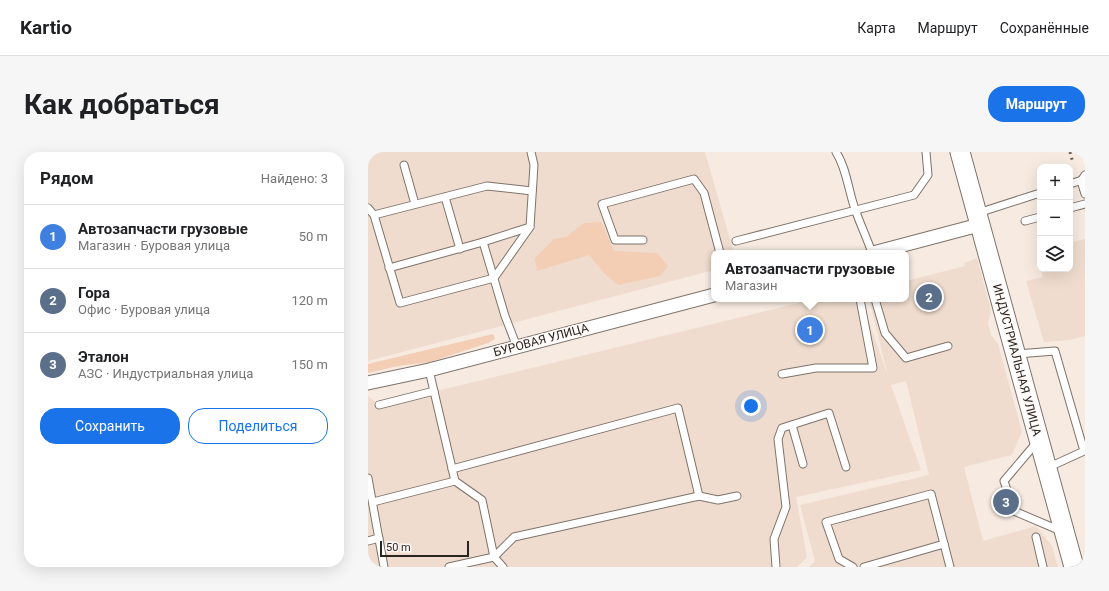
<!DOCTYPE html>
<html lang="ru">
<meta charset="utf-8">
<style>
body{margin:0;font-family:Roboto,sans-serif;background:#f6f6f6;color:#202124}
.controls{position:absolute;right:12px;top:12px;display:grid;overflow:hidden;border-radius:8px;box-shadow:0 4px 16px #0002}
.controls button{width:36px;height:36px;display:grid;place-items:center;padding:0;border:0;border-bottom:1px solid #e0e0e0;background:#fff;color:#202124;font:20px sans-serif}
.scale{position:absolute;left:12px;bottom:10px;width:89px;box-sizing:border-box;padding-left:4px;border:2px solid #292521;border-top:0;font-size:11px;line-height:14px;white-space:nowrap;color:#292521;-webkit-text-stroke:3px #fef9f6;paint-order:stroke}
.you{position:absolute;left:383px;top:254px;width:14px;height:14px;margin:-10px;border:3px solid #fff;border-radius:50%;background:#1a73e8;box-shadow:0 0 0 6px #1a73e833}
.badge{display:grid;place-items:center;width:26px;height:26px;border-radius:50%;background:#1a73e8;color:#fff;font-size:13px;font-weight:700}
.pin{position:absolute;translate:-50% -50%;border:2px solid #fff;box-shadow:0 1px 4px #0006}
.popup{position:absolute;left:343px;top:98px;width:198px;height:52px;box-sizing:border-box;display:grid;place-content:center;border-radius:8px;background:#fff;filter:drop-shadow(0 1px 3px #0005);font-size:13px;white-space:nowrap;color:#757577}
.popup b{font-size:15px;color:#202124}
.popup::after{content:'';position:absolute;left:50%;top:100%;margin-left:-8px;border:8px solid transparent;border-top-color:#fff}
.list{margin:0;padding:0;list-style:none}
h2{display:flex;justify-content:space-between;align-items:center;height:52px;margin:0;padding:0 16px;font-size:17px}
h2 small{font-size:13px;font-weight:400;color:#757577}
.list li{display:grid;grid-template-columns:26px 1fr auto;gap:12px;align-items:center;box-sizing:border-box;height:64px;padding:0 16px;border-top:1px solid #e0e0e0}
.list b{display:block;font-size:15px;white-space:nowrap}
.list p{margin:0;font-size:13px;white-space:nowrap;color:#757577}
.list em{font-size:13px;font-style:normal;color:#757577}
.actions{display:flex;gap:8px;padding:12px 16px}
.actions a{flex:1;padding:9px 0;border:1px solid #1a73e8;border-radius:16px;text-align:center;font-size:14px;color:#1a73e8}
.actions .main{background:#1a73e8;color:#fff}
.icon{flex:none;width:22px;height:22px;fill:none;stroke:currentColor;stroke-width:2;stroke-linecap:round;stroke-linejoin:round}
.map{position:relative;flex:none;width:717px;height:415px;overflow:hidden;border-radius:16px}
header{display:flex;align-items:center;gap:24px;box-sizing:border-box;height:56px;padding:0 20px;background:#fff;border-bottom:1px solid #e0e0e0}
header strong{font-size:19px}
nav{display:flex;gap:22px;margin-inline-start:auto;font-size:14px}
.intro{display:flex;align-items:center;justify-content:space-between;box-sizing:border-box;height:96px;padding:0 24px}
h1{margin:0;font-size:28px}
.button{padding:10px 18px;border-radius:16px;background:#1a73e8;color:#fff;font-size:14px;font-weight:700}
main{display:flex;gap:24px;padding:0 24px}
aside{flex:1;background:#fff;border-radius:16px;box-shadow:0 4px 16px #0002}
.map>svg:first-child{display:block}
.built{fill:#efdcce}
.green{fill:#f3ceb4}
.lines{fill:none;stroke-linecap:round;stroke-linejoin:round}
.service-casing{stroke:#7e736b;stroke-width:9}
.minor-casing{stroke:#7e736b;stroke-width:15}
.secondary-casing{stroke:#7e736b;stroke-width:21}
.service{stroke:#fff;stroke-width:7}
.minor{stroke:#fff;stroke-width:13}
.secondary{stroke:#fff;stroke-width:19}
.rail{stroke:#5f5853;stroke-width:3;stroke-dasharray:2 4;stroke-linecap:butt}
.labels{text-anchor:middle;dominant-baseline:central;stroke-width:3;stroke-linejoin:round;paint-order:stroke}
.street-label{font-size:12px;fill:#292521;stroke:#fef9f6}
</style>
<header>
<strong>Kartio</strong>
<nav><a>Карта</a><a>Маршрут</a><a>Сохранённые</a></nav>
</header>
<div class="intro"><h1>Как добраться</h1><a class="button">Маршрут</a></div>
<main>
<aside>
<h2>Рядом<small>Найдено: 3</small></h2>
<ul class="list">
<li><span class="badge" style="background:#3f7fe0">1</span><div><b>Автозапчасти грузовые</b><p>Магазин · Буровая улица</p></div><em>50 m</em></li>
<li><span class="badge" style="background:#5c6f8a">2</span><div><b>Гора</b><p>Офис · Буровая улица</p></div><em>120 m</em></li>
<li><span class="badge" style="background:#5c6f8a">3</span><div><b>Эталон</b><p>АЗС · Индустриальная улица</p></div><em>150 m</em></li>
</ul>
<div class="actions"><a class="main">Сохранить</a><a>Поделиться</a></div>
</aside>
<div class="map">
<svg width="717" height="415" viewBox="0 0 717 415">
<rect width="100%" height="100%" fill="#f7eae1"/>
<g class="built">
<path d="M0,0h337l29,101h-20v17l-346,91z"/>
<path d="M717,87v97l-15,4 -26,2 -18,-61 17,-4 -2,-8h29v-26z"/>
<path d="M609,106l14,53 -3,12 3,12 7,9 24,88 -10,23 -48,12 19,74 53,-15 16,20 6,21h-249l6,-6 -15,-56 129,-30 -23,-94 -15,4 30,85 -125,27 11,60 -10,10h-429v-171l11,9 436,-106h46l27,77 -19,-77h37v-18l59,-15 -1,-3z"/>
</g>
<g class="green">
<path d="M233,70l13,29 43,2 11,13 -8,10 -42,9 -12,-10 -17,-20 -52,16 -2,-13 19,-19 12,-2 18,-14z"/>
<path d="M125,182l2,5 -7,4 -58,19 -32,4 -30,7v-9z"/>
</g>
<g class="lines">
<g class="service-casing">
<g id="service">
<path d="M468,0c11,17 12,38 19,57 5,15 12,29 17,44"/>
<path d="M717,0v1"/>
<path d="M36,13l11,39"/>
<path d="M717,23l-4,6 4,13"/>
<path d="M702,32l15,-5"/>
<path d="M77,45l15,52"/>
<path d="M0,56l6,7 113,-29 45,5"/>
<path d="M702,56l15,-4"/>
<path d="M610,61l62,-20"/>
<path d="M6,63l26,88 94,-25 36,-51 4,-62 -3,-13"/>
<path d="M657,69l15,-4"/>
<path d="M275,88h-28l-13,-36 92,-25 10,14 16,60"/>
<path d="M368,89l178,-46 14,-20 -2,-23"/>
<path d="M115,90l22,74 12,31"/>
<path d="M21,116l94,-26 47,-15"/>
<path d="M507,147l10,34 21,25 42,-12"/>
<path d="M649,202l38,-3 29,100 -37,17"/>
<path d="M61,218l26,111 27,19 12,57 9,10"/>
<path d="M414,222l34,-6h57l-13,-69"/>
<path d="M11,253l55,-14"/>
<path d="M424,273l11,39"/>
<path d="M669,290l-33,39 10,30 47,20"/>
<path d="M84,317l226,-61 21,88"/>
<path d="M0,326l16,89"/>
<path d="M5,350l82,-21"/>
<path d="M668,385l7,30"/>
<path d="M0,389l11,-3"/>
<path d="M81,415l45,-10 20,-20 185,-41 19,4 19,-4"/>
<path d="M408,415l-2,-28 12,-32 -8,-68 4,-11 47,-15 17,54"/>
<path d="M485,415l-14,-8 -13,-37 105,-28 19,73"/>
<path d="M496,415l80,-23"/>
</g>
</g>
<g class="minor-casing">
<g id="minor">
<path d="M505,101l106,-28"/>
<path d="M0,231l61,-13 285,-75"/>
</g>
</g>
<g class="secondary-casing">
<path id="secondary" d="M592,0l114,415"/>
</g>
<use href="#service" class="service"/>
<use href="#minor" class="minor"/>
<use href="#secondary" class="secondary"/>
<path class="rail" d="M702,0l3,11"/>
</g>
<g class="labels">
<g class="street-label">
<text transform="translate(173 188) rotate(-15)">БУРОВАЯ УЛИЦА</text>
<text transform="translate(649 208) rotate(75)">ИНДУСТРИАЛЬНАЯ УЛИЦА</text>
</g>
</g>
</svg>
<div class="controls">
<button>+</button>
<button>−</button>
<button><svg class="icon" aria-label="layers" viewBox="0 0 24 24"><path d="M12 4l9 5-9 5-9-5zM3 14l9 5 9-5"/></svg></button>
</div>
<div class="scale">50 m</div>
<div class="you"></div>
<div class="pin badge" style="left:442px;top:178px;background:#3f7fe0">1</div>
<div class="popup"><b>Автозапчасти грузовые</b>Магазин</div>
<div class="pin badge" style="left:561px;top:145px;background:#5c6f8a">2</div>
<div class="pin badge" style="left:638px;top:350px;background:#5c6f8a">3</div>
</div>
</main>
